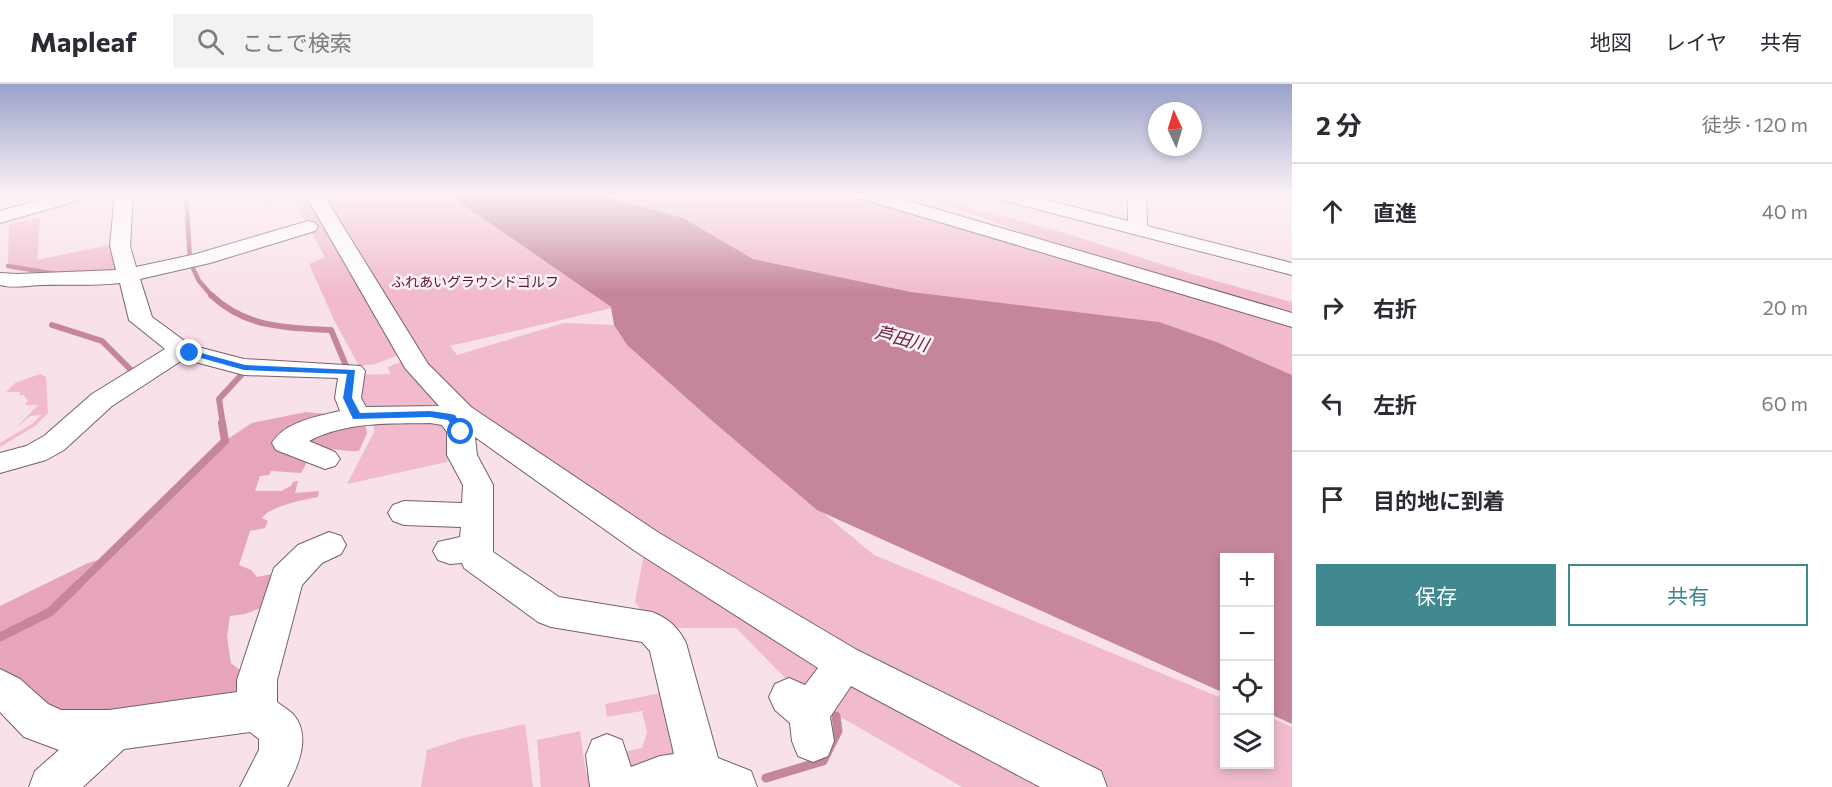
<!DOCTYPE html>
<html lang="ja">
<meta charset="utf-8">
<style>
body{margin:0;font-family:Commissioner,"Noto Sans JP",sans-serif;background:#f2f2f3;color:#2b2b33}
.controls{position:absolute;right:18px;bottom:18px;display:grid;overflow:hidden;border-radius:0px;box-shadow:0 3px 9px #0003}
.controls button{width:54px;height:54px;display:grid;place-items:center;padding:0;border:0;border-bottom:2px solid #e1e1e2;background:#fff;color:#2b2b33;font:30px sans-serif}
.compass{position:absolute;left:1148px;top:18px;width:54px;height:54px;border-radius:50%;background:#fff;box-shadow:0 3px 9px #0003;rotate:356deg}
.stop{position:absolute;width:18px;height:18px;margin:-14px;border:4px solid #1a73e8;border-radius:50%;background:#fff}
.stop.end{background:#1a73e8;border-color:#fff;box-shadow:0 2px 6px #0008}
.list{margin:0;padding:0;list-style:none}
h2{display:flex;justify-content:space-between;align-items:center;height:78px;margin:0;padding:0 24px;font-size:26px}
h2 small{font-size:20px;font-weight:400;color:#7c7c81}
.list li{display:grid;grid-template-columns:39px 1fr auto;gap:18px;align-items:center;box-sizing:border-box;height:96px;padding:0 24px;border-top:2px solid #e1e1e2}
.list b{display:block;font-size:22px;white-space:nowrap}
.list em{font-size:20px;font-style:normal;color:#7c7c81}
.actions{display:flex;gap:12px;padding:18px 24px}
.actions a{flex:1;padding:14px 0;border:2px solid #418890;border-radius:0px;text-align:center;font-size:21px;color:#418890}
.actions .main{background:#418890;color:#fff}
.icon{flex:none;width:33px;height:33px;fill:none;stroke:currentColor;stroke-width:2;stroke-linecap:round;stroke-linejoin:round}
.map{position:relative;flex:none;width:1292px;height:703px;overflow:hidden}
header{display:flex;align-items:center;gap:36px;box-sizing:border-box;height:84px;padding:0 30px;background:#fff;border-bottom:2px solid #e1e1e2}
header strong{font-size:28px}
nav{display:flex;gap:33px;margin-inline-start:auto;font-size:21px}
.search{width:420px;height:54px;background:#f2f2f3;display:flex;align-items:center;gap:15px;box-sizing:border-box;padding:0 21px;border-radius:0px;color:#7c7c81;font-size:22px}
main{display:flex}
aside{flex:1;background:#fff}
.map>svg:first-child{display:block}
.green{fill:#f1bbcd}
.forest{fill:#e6a5bc}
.water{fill:#c5869d}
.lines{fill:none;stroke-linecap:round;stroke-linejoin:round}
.stream-far3{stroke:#c5869d;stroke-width:4.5}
.stream-far2{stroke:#c5869d;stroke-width:6}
.stream-far1{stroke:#c5869d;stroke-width:8}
.stream{stroke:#c5869d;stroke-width:9}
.minor-casing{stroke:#766168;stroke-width:2}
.minor{fill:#fff;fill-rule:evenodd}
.route{fill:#1a73e8}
.labels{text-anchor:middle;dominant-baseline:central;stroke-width:5;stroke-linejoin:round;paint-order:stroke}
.far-park-label{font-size:14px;fill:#5e1337;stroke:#fdf3f6}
.water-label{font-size:18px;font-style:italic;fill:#702546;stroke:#fdf3f6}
</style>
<header>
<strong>Mapleaf</strong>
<div class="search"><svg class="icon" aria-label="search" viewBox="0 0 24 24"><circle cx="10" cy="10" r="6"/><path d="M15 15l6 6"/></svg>ここで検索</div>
<nav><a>地図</a><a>レイヤ</a><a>共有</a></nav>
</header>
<main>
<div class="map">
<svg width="1292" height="703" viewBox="0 0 1292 703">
<rect width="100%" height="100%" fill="#f9e1e9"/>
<g class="green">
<path d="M267,110h45l89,160 -26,10 -16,2 -24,-44 -26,-58 16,-7 -32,-58 -27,4 -3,-7z"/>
<path d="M314,110h134l12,8 152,106 -162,38 7,9 107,-32 50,2 13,20 83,74 164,136 350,144v65h46v-47l22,10v60h-206l-241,-124 -384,-250z"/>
<path d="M598,110h258l436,132v49l-73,-32 -308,-51 -158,-33 -70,-41z"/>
<path d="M918,110l140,37 137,44 97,27v14l-245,-72 -34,-15z"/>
<path d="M40,134l-3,42 73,-15v2l6,-1 4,25 -43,4 -69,-11 1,-40z"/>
<path d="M405,276l35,45 -5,5h-74l-4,-35 33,-1 -2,-7z"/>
<path d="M40,290l6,3 2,36 -13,13 -35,21v-4l32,-19 9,-9 -11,1 -15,13 23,-24h-13l3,-4 -4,-6h-5l1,-3h-14l9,-9z"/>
<path d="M373,334l72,4 15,37 -113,25 27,-52z"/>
<path d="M644,469l182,111 -24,31 -66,-67h-67l-27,-17 -7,-9z"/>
<path d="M847,590l215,113h-100l-137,-79z"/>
<path d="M661,609l26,74 -71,17 -3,-30 29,-6 5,-16 -5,-21 -35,6 -2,-13z"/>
<path d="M525,640l8,63h-112l6,-37 36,-12z"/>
<path d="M580,647l6,42 15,-1 1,15h-61l-4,-47z"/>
</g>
<g class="forest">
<path d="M306,328l41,4 -57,19 19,24 -8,14 -30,-2 -2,4 -9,1 -5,15h26l10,-5 2,-4 5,-1 -3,12 24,-2 -1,6c-15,3 -48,9 -56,21l6,3 -3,7 -15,3 -11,34 12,5 6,7 20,-4 -9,32 -23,9 -15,2 -3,21 4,26 9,7 7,9 -15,23 -174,17 -58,-42v-71l88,-43 17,-5 118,-116 29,-19z"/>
<path d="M365,337l2,12 -8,18c-16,1 -29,-4 -44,-2l-15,-13z"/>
</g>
<path class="water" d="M448,110h150l85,24 70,41 158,33 248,30 60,21 73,32v349l-22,-10v-157h-46v136l-407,-183 -107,-91 -83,-74 -13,-20 -3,-18z"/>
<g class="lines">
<g class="stream-far3">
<path d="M186,110l4,66"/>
<path d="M190,178l9,19 14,16"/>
<path d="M8,182l48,8"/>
</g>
<g class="stream-far2">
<path d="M211,211c35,33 75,33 120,35l16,38"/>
<path d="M52,241l50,16 32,32"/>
<path d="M223,341l-4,-26 25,-27"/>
</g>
<path class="stream-far1" d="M77,502l148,-145 -3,-18"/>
<g class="stream">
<path d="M0,553l50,-25 29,-28"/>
<path d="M766,694l57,-17 15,-30 -2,-15"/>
</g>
<g class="minor-casing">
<g id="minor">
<path d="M60,110h30l-3,4 -87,25v-12z"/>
<path d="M115,110h18l-3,52 6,21 60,-13 112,-33 7,2 3,4 -3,4 -105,32 -70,16 12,38 38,28 54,14 117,7 4,5 -4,27 5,9 73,-1 -34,-38 -100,-174h18l105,170 43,43 188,126 198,117 244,121 6,16h-67l-189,-101 -21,31 4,24 -6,15 -15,6 -15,-6 -6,-15 -2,-18 -15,-13 -6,-13 6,-13 14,-6 16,7 13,-17 -183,-117 -160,-114 2,18 16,30v67l66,45 93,15c16,6 26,15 34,31l32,115 33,13 6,16h-167l-4,-32 6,-15 15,-6 15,6 9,27 29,-11 14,-2 -24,-103 -8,-9 -91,-15 -13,-5 -74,-54 -2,-5 -12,1 -12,-4 -5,-9 5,-9 22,-5 1,-10 -57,-2 -11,-4 -5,-8 5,-8 11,-4 58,2 1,-18 -16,-30v-23l-5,-7 -12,-2c-41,1 -83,-2 -121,18l26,11 5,7 -5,7 -10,3 -49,-19 -4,-7c12,-21 46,-27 68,-32l-5,-13 3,-20 -94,-3 -60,-16 -72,47 -48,44 -18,10 -46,13v-20l26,-7 18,-10 48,-42 73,-45 -36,-29 -9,-37c-26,3 -51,1 -77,2 -15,0 -28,4 -43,0v-12l17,1 99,-4 -6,-24z"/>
<path d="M856,110h29l407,119v14l-433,-129z"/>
<path d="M991,110h32l105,27v-27h18l1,32 145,37v12l-298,-77z"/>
<path d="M329,448l12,4 5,9 -5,9 -19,9 -20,22 -25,95v22c5,4 12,8 16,12 19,22 5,52 -6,73h-47l19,-37v-11l-9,-7 -126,17 -41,38h-54l6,-16 24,-21 -35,-13 -24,-25v-43l20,10 28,25 13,6h48l128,-18v-12l37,-112 24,-23z"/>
</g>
</g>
<use href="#minor" class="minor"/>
</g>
<linearGradient id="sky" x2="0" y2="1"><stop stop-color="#9aa2ca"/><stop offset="0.53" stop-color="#fcf2f5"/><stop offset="1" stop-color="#fcf2f5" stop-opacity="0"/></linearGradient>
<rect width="1292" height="209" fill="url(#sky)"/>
<path class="route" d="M190,266l55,15 110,5 -3,28 8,15 70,-2 21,3 4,1 11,17 -2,3h-7l-9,-15 -18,-3 -77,2 -10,-21 4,-24 -103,-4 -57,-16v-3z"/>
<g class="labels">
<g class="far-park-label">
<text x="475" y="197">ふれあいグラウンドゴルフ</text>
</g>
<g class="water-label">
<text transform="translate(902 254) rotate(15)">芦田川</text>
</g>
</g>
</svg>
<div class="controls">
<button>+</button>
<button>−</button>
<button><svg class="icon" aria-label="locate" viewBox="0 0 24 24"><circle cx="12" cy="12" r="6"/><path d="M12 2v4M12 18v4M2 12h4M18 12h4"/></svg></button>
<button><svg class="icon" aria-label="layers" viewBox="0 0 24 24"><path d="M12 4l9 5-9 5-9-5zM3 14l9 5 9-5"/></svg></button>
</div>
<svg class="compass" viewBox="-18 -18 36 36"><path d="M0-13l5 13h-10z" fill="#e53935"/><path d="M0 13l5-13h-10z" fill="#7c7c81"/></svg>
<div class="stop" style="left:461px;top:348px"></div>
<div class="stop end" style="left:190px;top:269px"></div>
</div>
<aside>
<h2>2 分<small>徒歩 · 120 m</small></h2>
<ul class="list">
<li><svg class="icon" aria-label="ahead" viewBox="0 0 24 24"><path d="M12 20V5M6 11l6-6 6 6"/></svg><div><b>直進</b></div><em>40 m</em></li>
<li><svg class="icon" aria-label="right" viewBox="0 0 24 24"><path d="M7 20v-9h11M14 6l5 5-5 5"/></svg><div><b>右折</b></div><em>20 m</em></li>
<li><svg class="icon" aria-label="left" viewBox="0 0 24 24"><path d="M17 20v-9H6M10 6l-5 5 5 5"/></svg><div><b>左折</b></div><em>60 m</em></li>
<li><svg class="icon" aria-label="arrive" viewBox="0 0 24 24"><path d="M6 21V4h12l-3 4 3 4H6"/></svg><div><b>目的地に到着</b></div></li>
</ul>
<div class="actions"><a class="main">保存</a><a>共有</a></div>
</aside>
</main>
